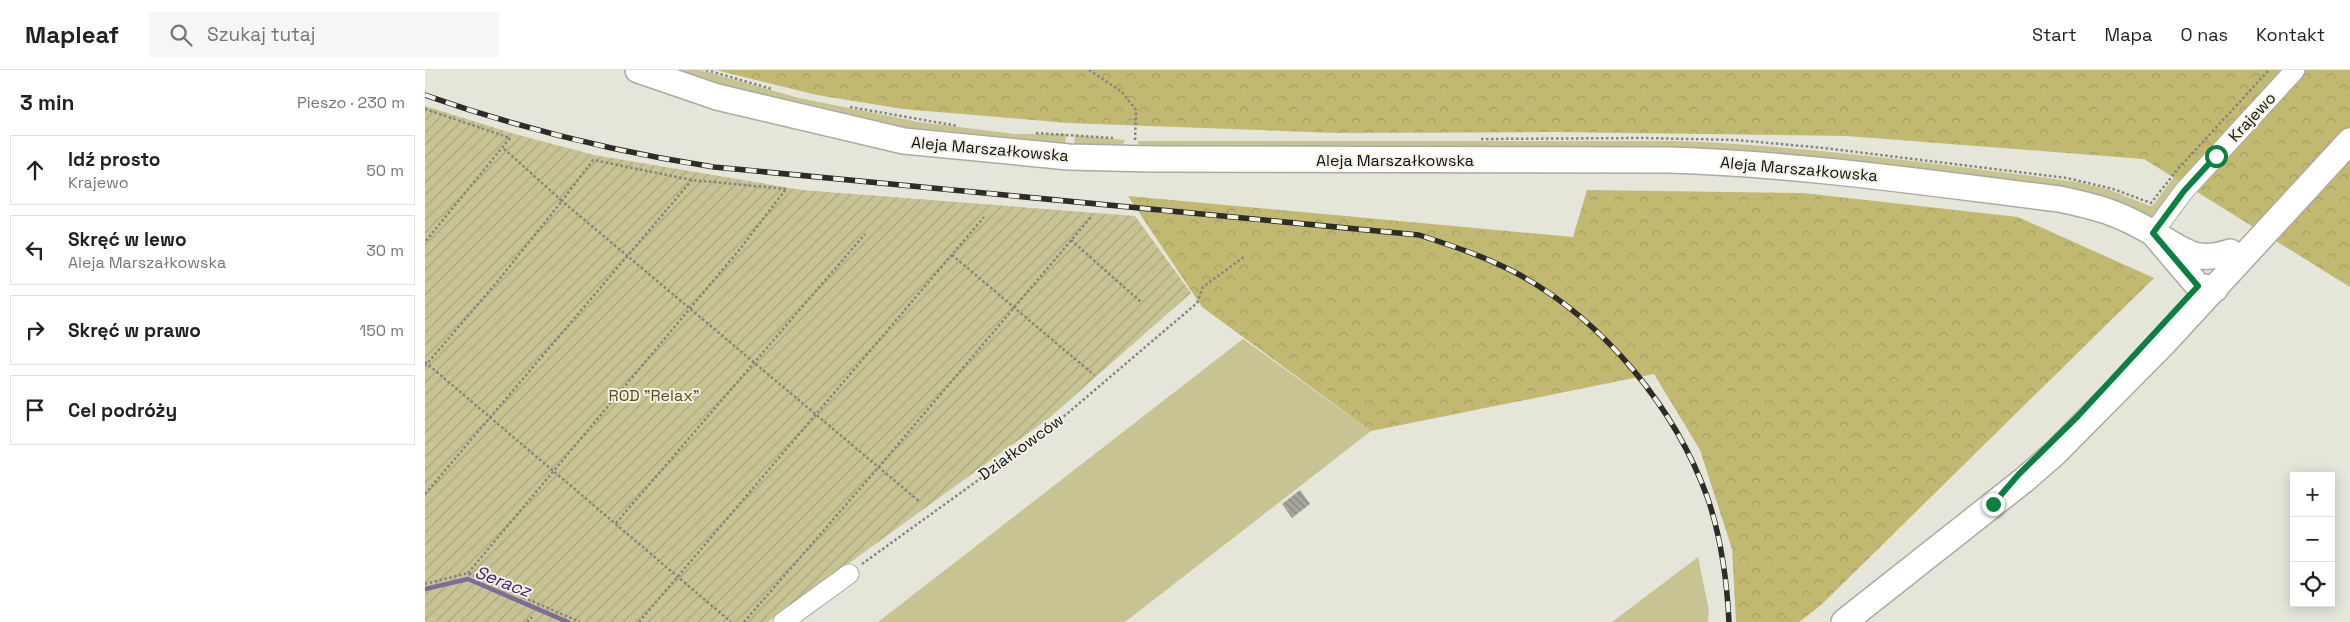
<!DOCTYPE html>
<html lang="pl">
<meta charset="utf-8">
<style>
body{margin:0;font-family:"Space Grotesk",sans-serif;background:#f6f6f6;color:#222}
.controls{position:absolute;right:15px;bottom:15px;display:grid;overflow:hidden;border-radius:0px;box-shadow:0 2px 12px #0003}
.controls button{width:45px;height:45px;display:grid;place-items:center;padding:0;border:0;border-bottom:1px solid #e0e0e0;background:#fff;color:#222;font:25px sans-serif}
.stop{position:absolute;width:15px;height:15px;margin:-11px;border:4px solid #0b8043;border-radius:50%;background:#fff}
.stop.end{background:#0b8043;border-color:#fff;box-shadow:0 1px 5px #0008}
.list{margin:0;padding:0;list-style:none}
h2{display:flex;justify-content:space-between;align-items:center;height:65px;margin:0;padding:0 20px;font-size:21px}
h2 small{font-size:16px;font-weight:400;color:#767676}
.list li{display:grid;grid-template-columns:32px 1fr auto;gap:15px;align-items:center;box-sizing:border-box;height:70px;margin:0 10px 10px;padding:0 10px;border:1px solid #e0e0e0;border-radius:0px}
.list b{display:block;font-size:19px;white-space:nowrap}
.list p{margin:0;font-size:16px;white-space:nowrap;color:#767676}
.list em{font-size:16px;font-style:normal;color:#767676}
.icon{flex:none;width:28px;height:28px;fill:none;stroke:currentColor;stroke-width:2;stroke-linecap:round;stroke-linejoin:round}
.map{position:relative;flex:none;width:1925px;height:552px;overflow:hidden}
header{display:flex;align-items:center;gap:30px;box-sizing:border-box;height:70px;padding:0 25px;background:#fff;border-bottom:1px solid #e0e0e0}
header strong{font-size:24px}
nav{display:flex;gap:28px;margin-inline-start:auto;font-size:18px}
.search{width:350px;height:45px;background:#f6f6f6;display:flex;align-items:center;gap:12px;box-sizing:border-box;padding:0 18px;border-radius:0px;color:#767676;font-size:19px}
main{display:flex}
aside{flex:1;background:#fff}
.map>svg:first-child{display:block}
.grass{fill:#c8c393}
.forest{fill:url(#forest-crowns)}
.garden{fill:url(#garden-furrows)}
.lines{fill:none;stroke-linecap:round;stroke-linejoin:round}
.stream{stroke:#796e9a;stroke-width:4.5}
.building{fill:url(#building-back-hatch)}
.minor-casing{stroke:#abaa9f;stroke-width:21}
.major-casing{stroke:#abaa9f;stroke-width:28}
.path{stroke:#85847c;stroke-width:2.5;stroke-dasharray:2.5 2.5;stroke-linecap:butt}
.minor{stroke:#fff;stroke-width:19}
.major{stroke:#fff;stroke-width:25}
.rail-casing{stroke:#2d2d28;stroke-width:5.5}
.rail{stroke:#f4f2e7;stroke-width:4;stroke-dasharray:11;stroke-linecap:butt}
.route{stroke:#0b8043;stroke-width:6}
.labels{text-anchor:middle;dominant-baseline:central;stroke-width:4;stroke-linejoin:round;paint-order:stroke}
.street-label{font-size:16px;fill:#11110d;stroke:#f4f2e7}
.park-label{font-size:16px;fill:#57511b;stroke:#f4f2e7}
.water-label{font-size:18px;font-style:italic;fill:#402670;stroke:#f4f2e7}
</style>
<header>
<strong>Mapleaf</strong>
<div class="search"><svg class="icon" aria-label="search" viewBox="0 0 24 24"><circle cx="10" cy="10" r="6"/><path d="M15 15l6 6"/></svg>Szukaj tutaj</div>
<nav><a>Start</a><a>Mapa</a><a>O nas</a><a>Kontakt</a></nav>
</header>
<main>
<aside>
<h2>3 min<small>Pieszo · 230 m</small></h2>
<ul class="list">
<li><svg class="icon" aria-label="ahead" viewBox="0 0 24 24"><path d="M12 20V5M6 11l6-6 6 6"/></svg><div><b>Idź prosto</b><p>Krajewo</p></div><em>50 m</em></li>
<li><svg class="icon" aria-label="left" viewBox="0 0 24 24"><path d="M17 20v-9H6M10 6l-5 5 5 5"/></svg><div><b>Skręć w lewo</b><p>Aleja Marszałkowska</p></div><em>30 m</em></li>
<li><svg class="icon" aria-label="right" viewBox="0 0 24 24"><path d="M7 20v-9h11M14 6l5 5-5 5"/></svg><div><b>Skręć w prawo</b></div><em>150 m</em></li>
<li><svg class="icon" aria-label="arrive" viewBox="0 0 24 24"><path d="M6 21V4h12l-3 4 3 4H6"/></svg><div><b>Cel podróży</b></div></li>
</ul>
</aside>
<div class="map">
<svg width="1925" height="552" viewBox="0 0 1925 552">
<defs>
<pattern id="forest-crowns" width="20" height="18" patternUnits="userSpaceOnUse" patternTransform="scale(1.25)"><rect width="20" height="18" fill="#c1b972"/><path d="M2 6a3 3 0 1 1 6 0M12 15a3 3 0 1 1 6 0" fill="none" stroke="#a59e62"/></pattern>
<pattern id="garden-furrows" width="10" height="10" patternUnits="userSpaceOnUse" patternTransform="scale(1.25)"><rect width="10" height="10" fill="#c8c393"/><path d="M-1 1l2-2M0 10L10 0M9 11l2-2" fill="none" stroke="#aba67e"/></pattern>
<pattern id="building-back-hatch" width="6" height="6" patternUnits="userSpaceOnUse" patternTransform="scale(1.25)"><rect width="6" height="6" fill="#a7a69c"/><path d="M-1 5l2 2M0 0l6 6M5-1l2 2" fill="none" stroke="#87867e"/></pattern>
</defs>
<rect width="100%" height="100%" fill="#e6e5da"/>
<g class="grass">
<path d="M238,0h37l99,28 120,24 96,12h51l-1,13 -67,-4 -146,-22z"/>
<path d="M1801,50l-69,95 -9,2 -113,-30 -896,-39 -1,-7h539c135,5 268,24 401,41l32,8 40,16 4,-2 19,-26z"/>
<path d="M650,65l50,5 -5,9 -46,-2z"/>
<path d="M818,269l128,92 -246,191h-247z"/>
<path d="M1273,487l11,54 -1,11h-96z"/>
</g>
<g class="forest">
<path d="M291,0h1634v217l-206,-128 -297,-23 -294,-4 -216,1 -269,-10 -165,-14 -86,-14z"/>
<path d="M1162,120l216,3 215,24 136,61 -334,328 -21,16h-63l-4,-73 -32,-99 -46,-76 -283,57 -169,-124 -74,-111 445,41z"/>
</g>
<path class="garden" d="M0,36l90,28 79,21 208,35 333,26 56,77 -142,125 -281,204h-343z"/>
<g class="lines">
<path class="stream" d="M0,519l43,-10 100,43"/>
</g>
<path class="building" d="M875,420l10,14 -18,14 -10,-14z"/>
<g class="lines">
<g class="minor-casing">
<g id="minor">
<path d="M1728,163l31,-42 111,-121"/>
<path d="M358,552l66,-48"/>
</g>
</g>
<g class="major-casing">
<g id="major">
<path d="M213,0l79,27 187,44 165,16 84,2 516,1c131,4 260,23 390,39 39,8 60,14 94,34"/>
<path d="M1790,219l-17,-3 -45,-53c31,17 41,31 77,19"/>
<path d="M1419,552l180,-142 31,-27 108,-109 187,-203"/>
</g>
</g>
<g class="path">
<path d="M281,0l66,19"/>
<path d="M664,0l33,22 14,18 -1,31"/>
<path d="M425,37l108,19"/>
<path d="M0,39l85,29 -85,104"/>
<path d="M611,63l77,5"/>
<path d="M1056,69l160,-1 95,2 88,8 243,30 46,11 38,14 26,-33 92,-100"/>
<path d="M361,119l-94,-9 -99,-20 -31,41 358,301"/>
<path d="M646,170l71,63"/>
<path d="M527,185l142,120"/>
<path d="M0,292l306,260"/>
<path d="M0,296l72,-84 65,-81 -59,-53"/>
<path d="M0,424l267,-314"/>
<path d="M191,453l249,-289"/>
<path d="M437,494l187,-135 148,-126 6,-16 42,-31"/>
<path d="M43,503l272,-324 46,-60"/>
<path d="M0,514l43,-11 112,49"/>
<path d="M102,552l5,-5"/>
<path d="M214,552l345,-405"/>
<path d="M319,552l134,-154 213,-251"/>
</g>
<use href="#minor" class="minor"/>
<use href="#major" class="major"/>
<g class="rail-casing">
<path id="rail" d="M0,25c94,33 190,57 289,72l705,68c34,11 67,22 99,39 86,47 157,133 190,225 13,39 19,82 21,123"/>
</g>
<use href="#rail" class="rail"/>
</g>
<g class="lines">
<path class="route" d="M1568,434l26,-30 59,-58 120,-130 -45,-53 31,-42 32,-35"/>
</g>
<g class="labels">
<g class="street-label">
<text transform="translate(1827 47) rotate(-47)">Krajewo</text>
<text transform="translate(565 79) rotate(5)">Aleja Marszałkowska</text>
<text x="970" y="90">Aleja Marszałkowska</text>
<text transform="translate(1374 99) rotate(5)">Aleja Marszałkowska</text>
<text transform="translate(596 377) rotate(-36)">Działkowców</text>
</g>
<g class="park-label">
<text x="229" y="325">ROD "Relax"</text>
</g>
<g class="water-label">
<text transform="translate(78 511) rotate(21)">Seracz</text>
</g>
</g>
</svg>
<div class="controls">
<button>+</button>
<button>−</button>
<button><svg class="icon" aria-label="locate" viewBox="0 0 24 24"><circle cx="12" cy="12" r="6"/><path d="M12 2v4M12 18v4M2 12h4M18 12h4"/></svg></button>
</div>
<div class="stop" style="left:1791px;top:86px"></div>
<div class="stop end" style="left:1568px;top:434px"></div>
</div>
</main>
